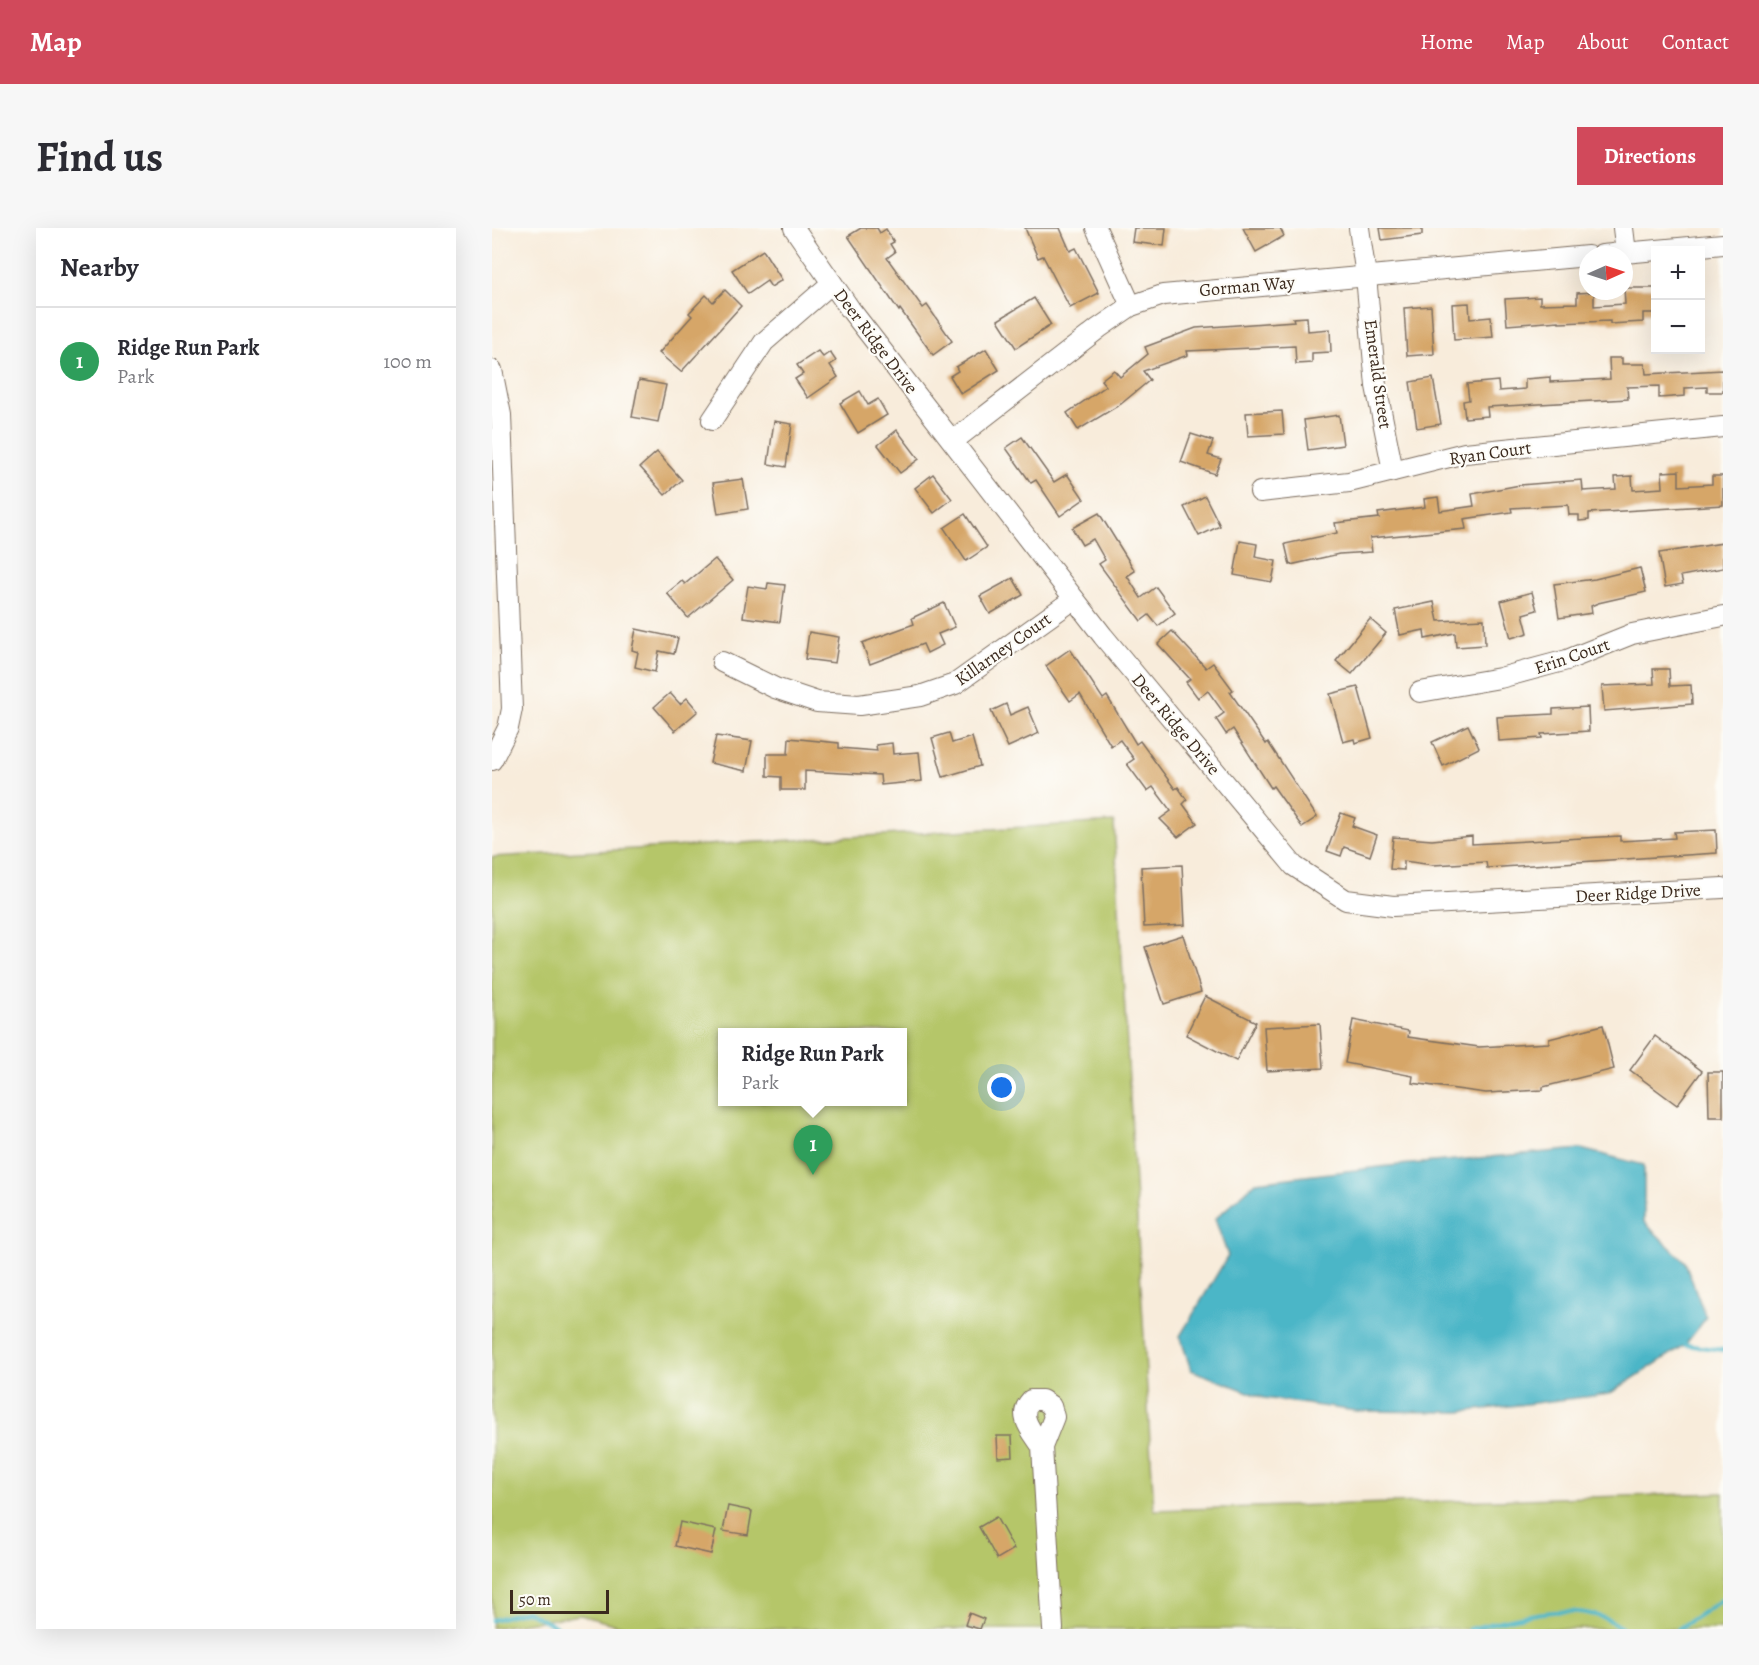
<!DOCTYPE html>
<meta charset="utf-8">
<style>
body{margin:0;font-family:Alegreya,serif;background:#f7f7f7;color:#2b2b33}
.controls{position:absolute;right:18px;top:18px;display:grid;overflow:hidden;border-radius:0px;box-shadow:0 6px 24px #0002}
.controls button{width:54px;height:54px;display:grid;place-items:center;padding:0;border:0;border-bottom:2px solid #e1e1e2;background:#fff;color:#2b2b33;font:30px sans-serif}
.compass{position:absolute;left:1087px;top:18px;width:54px;height:54px;border-radius:50%;background:#fff;box-shadow:0 6px 24px #0002;rotate:87deg}
.scale{position:absolute;left:18px;bottom:15px;width:99px;box-sizing:border-box;padding-left:6px;border:3px solid #3b2a1e;border-top:0;font-size:16px;line-height:21px;white-space:nowrap;color:#3b2a1e;-webkit-text-stroke:4px #fdfcf7;paint-order:stroke}
.you{position:absolute;left:510px;top:860px;width:21px;height:21px;margin:-15px;border:4px solid #fff;border-radius:50%;background:#1a73e8;box-shadow:0 0 0 9px #1a73e833}
.badge{display:grid;place-items:center;width:39px;height:39px;border-radius:50%;background:#d1495b;color:#fff;font-size:20px;font-weight:700}
.pin{position:absolute;translate:-50% -50px;filter:drop-shadow(0 2px 3px #0008)}
.pin::after{content:'';position:absolute;top:32px;width:21px;height:18px;background:inherit;clip-path:polygon(0 0,100% 0,50% 100%)}
.popup{position:absolute;left:226px;top:800px;width:189px;height:78px;box-sizing:border-box;display:grid;place-content:center;border-radius:0px;background:#fff;filter:drop-shadow(0 2px 4px #0005);font-size:20px;white-space:nowrap;color:#7c7c81}
.popup b{font-size:22px;color:#2b2b33}
.popup::after{content:'';position:absolute;left:50%;top:100%;margin-left:-12px;border:12px solid transparent;border-top-color:#fff}
.list{margin:0;padding:0;list-style:none}
h2{display:flex;justify-content:space-between;align-items:center;height:78px;margin:0;padding:0 24px;font-size:26px}
h2 small{font-size:20px;font-weight:400;color:#7c7c81}
.list li{display:grid;grid-template-columns:39px 1fr auto;gap:18px;align-items:center;box-sizing:border-box;height:108px;padding:0 24px;border-top:2px solid #e1e1e2}
.list b{display:block;font-size:22px;white-space:nowrap}
.list p{margin:0;font-size:20px;white-space:nowrap;color:#7c7c81}
.list em{font-size:20px;font-style:normal;color:#7c7c81}
.map{position:relative;flex:none;width:1231px;height:1401px;overflow:hidden;border-radius:0px}
header{display:flex;align-items:center;gap:36px;box-sizing:border-box;height:84px;padding:0 30px;background:#d1495b;color:#fff}
header strong{font-size:28px}
nav{display:flex;gap:33px;margin-inline-start:auto;font-size:21px}
.intro{display:flex;align-items:center;justify-content:space-between;box-sizing:border-box;height:144px;padding:0 36px}
h1{margin:0;font-size:42px}
.button{padding:15px 27px;border-radius:0px;background:#d1495b;color:#fff;font-size:21px;font-weight:700}
main{display:flex;gap:36px;padding:0 36px}
aside{flex:1;background:#fff;border-radius:0px;box-shadow:0 6px 24px #0002}
.map>svg:first-child{display:block}
.green{fill:#b5c669;stroke:#787844;stroke-width:1.5;fill-rule:evenodd}
.water{fill:#4bb6c7;stroke:#437072;stroke-width:1.5}
.lines{fill:none;stroke-linecap:round;stroke-linejoin:round}
.stream{stroke:#4bb6c7;stroke-width:4}
.building{fill:#d6a668}
.minor-casing{stroke:#7d6e60;stroke-width:22}
.minor{stroke:#fff;stroke-width:20}
.labels{text-anchor:middle;dominant-baseline:central;stroke-width:4.5;stroke-linejoin:round;paint-order:stroke}
.street-label{font-size:18px;fill:#3b2a1e;stroke:#fdfcf7}
</style>
<header>
<strong>Map</strong>
<nav><a>Home</a><a>Map</a><a>About</a><a>Contact</a></nav>
</header>
<div class="intro"><h1>Find us</h1><a class="button">Directions</a></div>
<main>
<aside>
<h2>Nearby<small></small></h2>
<ul class="list">
<li><span class="badge" style="background:#2e9e5b">1</span><div><b>Ridge Run Park</b><p>Park</p></div><em>100 m</em></li>
</ul>
</aside>
<div class="map">
<svg width="1231" height="1401" viewBox="0 0 1231 1401">
<rect width="100%" height="100%" fill="#fdfcf7"/>
<filter id="ink" filterUnits="userSpaceOnUse"><feTurbulence type="fractalNoise" baseFrequency=".0167" numOctaves="2"/><feDisplacementMap in="SourceGraphic" scale="12" xChannelSelector="R" yChannelSelector="G"/><feConvolveMatrix kernelMatrix="1 2 1 2 8 2 1 2 1" color-interpolation-filters="sRGB"/></filter>
<filter id="wash" filterUnits="userSpaceOnUse"><feTurbulence type="fractalNoise" baseFrequency=".008" numOctaves="4" result="noise"/><feDisplacementMap in="SourceGraphic" scale="24" xChannelSelector="R" yChannelSelector="G"/><feGaussianBlur stdDeviation="1.35" result="paint"/><feColorMatrix in="noise" values="0 0 0 0 0 0 0 0 0 0 0 0 0 0 0 0 0 1.4 0 .05"/><feComposite in="paint" operator="in"/></filter>
<g filter="url(#wash)">
<rect width="100%" height="100%" fill="#f8ecdb"/>
<path class="green" d="M622,594l40,688 569,-17v136h-1091l-52,-14 -88,13v-771zM231,804h180v70h-180z"/>
<path class="water" d="M1089,921l63,16v57l41,40 21,56 -21,27 -76,49 -149,18 -104,-1 -92,-13 -73,-28 -11,-34 48,-80 -13,-37 41,-37 132,-16z"/>
<g class="lines">
<g class="stream">
<path d="M1193,1117l38,5"/>
<path d="M0,1392l34,-9 35,18"/>
<path d="M977,1401c46,-11 114,-33 154,0"/>
<path d="M1186,1401l45,-30"/>
</g>
</g>
<g id="blocks">
<g class="building">
<path d="M369,0h16l3,5 6,-4 8,13 -4,2 5,8 -8,6 36,50 4,-3 25,36 -19,14 -33,-46 -1,2 -51,-75z"/>
<path d="M533,0h35l10,23 6,-3 23,45 -29,15 -27,-52 -5,2z"/>
<path d="M642,0h32l-2,18 -32,-4z"/>
<path d="M751,0h37l4,8 -28,16z"/>
<path d="M888,0h42v7l-40,5z"/>
<path d="M271,22l19,30 -11,7 -4,-6 -19,13 -16,-24z"/>
<path d="M1132,60h32v25h-13v9l-33,2v-3l-51,2v-2l-52,4 -2,-26 35,-2v7l37,-1v-10l17,-1v14l31,-2z"/>
<path d="M233,62l16,16 -60,66 -22,-19 33,-37 -3,-3 17,-18 7,7z"/>
<path d="M542,70l17,27 -35,23 -18,-28z"/>
<path d="M977,75l1,16 21,-2 2,20 -39,3 -2,-36z"/>
<path d="M939,78l3,48 -27,2 -3,-48z"/>
<path d="M815,89l1,14 22,-2 1,23 -19,1v10l-16,1 -1,-18 -108,5 1,4 -45,16 7,9 -29,24 -43,26 -11,-17 39,-27 -5,-6 13,-10 6,7 28,-23 -3,-7 51,-19 98,-7 -1,-3z"/>
<path d="M494,121l13,21 -38,24 -11,-18 8,-5 -2,-4z"/>
<path d="M326,123l5,6 7,-5 6,9 -6,4 8,12 -30,21 -13,-19 8,-5 -6,-9z"/>
<path d="M1117,130h13v6h23l1,10 77,-4v22h-16v-5l-22,1v8l-26,2v-12l-32,1 1,12 -141,8 1,9 -23,2 -2,-17 6,-1 -2,-16 31,-3 1,10 26,-2v-10l25,-2v5l60,-3z"/>
<path d="M941,150l8,46 -24,4 -7,-46z"/>
<path d="M147,152l27,5 -8,37 -26,-5z"/>
<path d="M368,163l8,14 10,-6 9,16 -29,18 -18,-30z"/>
<path d="M790,183l2,23 -36,2 -2,-23z"/>
<path d="M847,187l4,30 -35,5 -4,-30z"/>
<path d="M282,193l18,3 -6,43 -18,-3z"/>
<path d="M405,202l22,29 -19,14 -22,-28z"/>
<path d="M699,206l22,7 -5,14 13,4 -6,15 -34,-12z"/>
<path d="M530,209l32,45 13,-8 17,25 -24,17 -24,-36 -5,3 -25,-35z"/>
<path d="M165,224l25,28 -17,15 -25,-28z"/>
<path d="M1187,243v15l33,-2v-8h11v29l-134,8v7l-10,1v-6h-10l-1,-10 -57,3 1,4 -48,7 2,10 -96,9 2,14 -33,2 -49,11 -5,-21 52,-11 -2,-10 44,-5 -1,-5 47,-6 -1,-8 14,-2 2,14 34,-5 -2,-12 48,-9 62,-5 1,11 33,-2 -1,-12 17,-1 1,14 30,-2 -1,-16z"/>
<path d="M441,246l19,25 -18,14 -19,-25z"/>
<path d="M251,251l5,30 -30,5 -5,-31z"/>
<path d="M713,268l15,30 -21,10 -15,-29z"/>
<path d="M607,285l36,58 -8,5 14,22 15,-11 19,26 -17,13 -9,-11 -8,6 -42,-57 6,-4 -12,-21 -11,6 -10,-17z"/>
<path d="M473,286l22,33 -21,14 -22,-33z"/>
<path d="M748,313l17,3 -2,13 21,4 -4,21 -38,-7z"/>
<path d="M1231,315v25l-42,8 2,8 -18,3 -6,-34z"/>
<path d="M223,331l18,21 -45,38 -21,-25 15,-12 3,3z"/>
<path d="M1148,340l6,24 -48,11 -7,3 1,7 -33,5 -5,-34 41,-5z"/>
<path d="M521,350l10,17 -33,19 -10,-18z"/>
<path d="M276,355l17,2 -5,37 -37,-5 5,-31 19,3z"/>
<path d="M1040,364l5,18 -14,4 5,19 -17,5 -10,-37z"/>
<path d="M942,374l4,19 46,-2 1,26 -29,2 -1,-14 -30,6 -1,-9 -24,5 -5,-25z"/>
<path d="M452,375l11,24 -17,7 5,11 -16,8 -4,-9 -53,20 -8,-21 52,-19 -2,-6z"/>
<path d="M878,391l16,14 -34,41 -16,-13z"/>
<path d="M144,401l42,9 -4,16 -15,-3 -4,21 -20,-5 3,-15 -6,-2z"/>
<path d="M680,403l34,37 7,-5 20,27 -3,2 36,52 2,-2 49,75 -15,10 -29,-41 -2,2 -38,-59 -7,5 -10,-15 8,-6 -16,-22 -10,7 -12,-16 4,-3 -32,-35z"/>
<path d="M317,404l30,5 -4,26 -30,-4z"/>
<path d="M578,421l33,50 4,-3 29,48 4,-3 35,48 3,-2 9,13 -4,4 14,19 -19,14 -18,-18 11,-8 -18,-24 -6,4 -20,-27 7,-5 -14,-19 -9,6 -31,-52 -10,7 -24,-35z"/>
<path d="M1161,441h16l1,17 21,-1 1,19 -88,7 -2,-25 52,-2z"/>
<path d="M866,459l14,51 -17,5 -1,-4 -11,3 -13,-48z"/>
<path d="M178,465l10,11 7,-6 11,13 -23,20 -21,-24z"/>
<path d="M514,476l4,11 18,-8 11,26 -31,14 -17,-36z"/>
<path d="M1096,479l1,24 -48,3 1,4 -43,3 -2,-24 56,-3v-5z"/>
<path d="M976,497l11,23 -36,18 -11,-24z"/>
<path d="M457,505l3,10 20,-6 8,29 -37,11 -11,-39z"/>
<path d="M224,508l36,5 -6,30 -36,-8z"/>
<path d="M297,510l50,5v5l38,3 -1,-6 16,-2 1,11 26,-2 3,29 -41,4 -1,-10 -75,-4v19h-24v-13l-14,-1v-22h21z"/>
<path d="M849,585l14,5 -3,8 25,9 -7,21 -26,-9 -3,9 -14,-5z"/>
<path d="M1224,602l1,23 -230,15 -1,-6 -53,3 -29,-4v9l-14,-1 3,-32 39,3 40,-4v8l148,-8v5l55,-3 -1,-6z"/>
<path d="M690,637l3,60 -41,2 -3,-60z"/>
<path d="M691,707l18,57 -37,12 -19,-57z"/>
<path d="M713,768l51,26 -20,39 -50,-26z"/>
<path d="M861,792l56,11 -1,6 71,10 70,-4v-4l54,-14 11,44 -71,18v3l-57,3 -74,-10 1,-7 -68,-13z"/>
<path d="M828,796l3,44 -56,3 -3,-44z"/>
<path d="M1163,808l47,35 -25,34 -47,-35z"/>
<path d="M1216,844h15v45h-14z"/>
<path d="M505,1208h15l1,21 -15,1z"/>
<path d="M236,1278l24,5 -4,24 -25,-4z"/>
<path d="M504,1289l18,32 -17,10 -18,-32z"/>
<path d="M188,1294l36,8 -5,24 -36,-8z"/>
<path d="M477,1385l15,6 -4,10 -15,-4z"/>
</g>
</g>
</g>
<g filter="url(#ink)">
<use href="#blocks" fill-opacity="0" stroke="#7d6e60" stroke-width="1.5"/>
<g class="lines">
<g class="minor-casing">
<g id="minor">
<path d="M302,0l56,81 253,327 191,230 52,34 47,6 330,-18"/>
<path d="M604,0l35,78"/>
<path d="M867,0l7,48 10,110 17,85"/>
<path d="M1131,0l3,25"/>
<path d="M1110,27l121,-11"/>
<path d="M0,142l9,45 11,294 -4,19 -16,32"/>
<path d="M220,192l52,-78 68,-59"/>
<path d="M461,213l146,-113 32,-22 32,-11 425,-39"/>
<path d="M768,264l89,-10 116,-29 258,-26"/>
<path d="M230,434l53,26 42,14 42,3 61,-9 35,-12 119,-85"/>
<path d="M928,464l80,-14 67,-18 65,-26 91,-18"/>
<path d="M550,1219c-9,-15 -26,-31 -11,-47h11l9,6 3,11 -12,30 11,182"/>
</g>
</g>
<use href="#minor" class="minor"/>
</g>
</g>
<g class="labels">
<g class="street-label">
<text transform="translate(755 58) rotate(-5)">Gorman Way</text>
<text transform="translate(384 113) rotate(53)">Deer Ridge Drive</text>
<text transform="translate(886 146) rotate(82)">Emerald Street</text>
<text transform="translate(998 225) rotate(-8)">Ryan Court</text>
<text transform="translate(511 421) rotate(-35)">Killarney Court</text>
<text transform="translate(1080 428) rotate(-19)">Erin Court</text>
<text transform="translate(684 496) rotate(50)">Deer Ridge Drive</text>
<text transform="translate(1146 665) rotate(-3)">Deer Ridge Drive</text>
</g>
</g>
</svg>
<div class="controls">
<button>+</button>
<button>−</button>
</div>
<svg class="compass" viewBox="-18 -18 36 36"><path d="M0-13l5 13h-10z" fill="#e53935"/><path d="M0 13l5-13h-10z" fill="#7c7c81"/></svg>
<div class="scale">50 m</div>
<div class="you"></div>
<div class="pin badge" style="left:321px;top:947px;background:#2e9e5b">1</div>
<div class="popup"><b>Ridge Run Park</b>Park</div>
</div>
</main>
